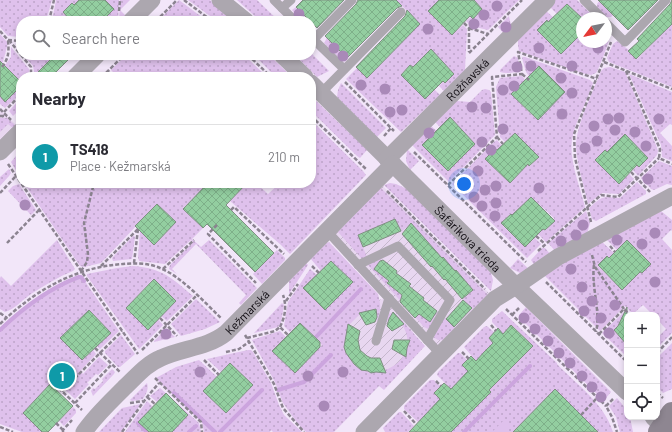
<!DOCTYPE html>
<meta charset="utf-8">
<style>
body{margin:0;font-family:Barlow,sans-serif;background:#f7f7f7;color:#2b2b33}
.controls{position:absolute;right:12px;bottom:12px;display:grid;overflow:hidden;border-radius:8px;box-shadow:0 2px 6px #0003}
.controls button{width:36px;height:36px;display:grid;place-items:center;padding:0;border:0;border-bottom:1px solid #e1e1e2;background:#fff;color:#2b2b33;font:20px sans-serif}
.compass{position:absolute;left:576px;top:12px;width:36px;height:36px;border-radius:50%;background:#fff;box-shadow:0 2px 6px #0003;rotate:238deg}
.you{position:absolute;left:464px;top:184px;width:14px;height:14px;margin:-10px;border:3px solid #fff;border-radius:50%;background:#1a73e8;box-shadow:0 0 0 6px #1a73e833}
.badge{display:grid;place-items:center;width:26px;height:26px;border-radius:50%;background:#0f766e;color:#fff;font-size:13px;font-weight:700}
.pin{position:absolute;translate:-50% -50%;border:2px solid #fff;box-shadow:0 1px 4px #0006}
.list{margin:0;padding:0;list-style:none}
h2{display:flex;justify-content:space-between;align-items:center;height:52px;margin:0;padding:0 16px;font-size:17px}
h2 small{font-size:13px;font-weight:400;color:#7c7c81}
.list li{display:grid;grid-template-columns:26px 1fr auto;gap:12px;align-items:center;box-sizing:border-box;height:64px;padding:0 16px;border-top:1px solid #e1e1e2}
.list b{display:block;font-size:15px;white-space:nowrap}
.list p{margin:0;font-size:13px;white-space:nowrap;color:#7c7c81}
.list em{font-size:13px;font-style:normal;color:#7c7c81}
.icon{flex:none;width:22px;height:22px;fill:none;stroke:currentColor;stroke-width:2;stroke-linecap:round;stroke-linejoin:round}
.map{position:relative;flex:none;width:672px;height:432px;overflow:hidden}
.search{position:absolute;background:#fff;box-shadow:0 2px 6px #0003;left:16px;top:16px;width:300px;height:44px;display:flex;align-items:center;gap:10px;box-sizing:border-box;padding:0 14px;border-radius:16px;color:#7c7c81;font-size:15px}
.panel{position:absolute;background:#fff;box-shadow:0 2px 6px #0003;left:16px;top:72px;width:300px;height:116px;border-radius:16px}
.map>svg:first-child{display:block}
.industrial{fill:url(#industrial-furrows)}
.grass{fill:url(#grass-dots)}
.green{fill:#dfc1ec}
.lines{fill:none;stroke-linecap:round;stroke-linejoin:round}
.stream{stroke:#cca5de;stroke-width:4}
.building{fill:url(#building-cross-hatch);stroke:#7e8f81}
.path{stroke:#8b8390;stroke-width:2.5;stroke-dasharray:4 2;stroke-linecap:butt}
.lane{stroke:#aca7af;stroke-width:9}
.street{stroke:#aca7af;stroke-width:17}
.secondary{stroke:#8e8691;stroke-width:22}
.tree{fill:#a989b8}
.labels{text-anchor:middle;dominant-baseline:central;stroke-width:3.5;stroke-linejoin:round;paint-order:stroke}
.street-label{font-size:12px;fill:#0e0a10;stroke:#f2e6f9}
</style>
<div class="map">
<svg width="672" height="432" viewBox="0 0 672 432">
<defs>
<pattern id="industrial-furrows" width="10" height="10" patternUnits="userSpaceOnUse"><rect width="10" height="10" fill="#e8d7f0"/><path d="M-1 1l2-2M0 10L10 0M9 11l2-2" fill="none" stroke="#c6b7cd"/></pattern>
<pattern id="grass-dots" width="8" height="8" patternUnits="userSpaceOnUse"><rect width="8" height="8" fill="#dfc1ec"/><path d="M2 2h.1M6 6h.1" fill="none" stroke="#bea4c9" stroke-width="1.8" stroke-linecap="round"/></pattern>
<pattern id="building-cross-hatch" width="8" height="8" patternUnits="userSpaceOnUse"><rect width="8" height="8" fill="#93cea0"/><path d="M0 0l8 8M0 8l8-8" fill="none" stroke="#7eb089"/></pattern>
</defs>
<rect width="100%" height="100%" fill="#f2e6f9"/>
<g class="industrial">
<path d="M0,109l21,21 -21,22z"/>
<path d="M377,180l118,119 -54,56 -28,-24 2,11 -2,13 -42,26 -35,-48 37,-32 15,-3 -61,-67z"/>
</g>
<g class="grass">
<path d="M0,0h52l-4,14 -3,7h-24v16l-13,-1 -8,-9z"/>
<path d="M56,0h23l-5,5 -2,-2 -9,9 8,9h-19z"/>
<path d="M105,0h14l-1,21h-16l12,-12z"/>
<path d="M120,0h10l-10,10 7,7 -4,4h-4z"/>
<path d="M179,0l28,21h-49z"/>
<path d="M188,0h22l23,21h-16z"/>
<path d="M237,0h20l22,21h-19z"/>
<path d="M396,0h47l-13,13 22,22 11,-10 4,4 -2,41 -21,21 -5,-5 4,-4 2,1 9,-9 -23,-25 -18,18 -3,-2 -9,9 24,25 10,-9 5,5 -39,37 -55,-53 11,-11 10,10 53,-54z"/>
<path d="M474,0h45l-31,30 -17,-4 -5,-5 5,-4 2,1 9,-9z"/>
<path d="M555,0h22l18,18h-13l-15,-14 -10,10 -8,-8z"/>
<path d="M600,0h8l-5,5 10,10 -2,2h-5l-9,-9v-4z"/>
<path d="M296,7l14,14h-8l-10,-11z"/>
<path d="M545,10l8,7 -4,5 -3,-2 -9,10 24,23 19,-18 2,2v5h24v-13c1,1 4,4 4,5 1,4 -11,35 -14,39l-5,2 -9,-2 -63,-22 -1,-6v-6z"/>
<path d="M509,16l2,10 -5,10 -8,-9z"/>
<path d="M656,23l9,8 7,-7v63l-63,-25 -2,-4 6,-14 4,-3 12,9 -1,1 9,8 22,-22z"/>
<path d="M0,34l8,9 -5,19 -3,3z"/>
<path d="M327,38l18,19 -3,3 -4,-3 -14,-14z"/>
<path d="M11,47l18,22 1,8h-9v7l-9,-11 -9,-5 8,-11z"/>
<path d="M311,53l18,18 -12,6 -22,-22h16z"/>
<path d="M23,55h32l-17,17 4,5h-7l-2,-11z"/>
<path d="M126,55h118l23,22h-131l-2,-2 -3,2h-13l-7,-7z"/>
<path d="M254,55h15l23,22h-16z"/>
<path d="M514,56l4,2 2,12c-5,3 -14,4 -20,2v-2z"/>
<path d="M523,57h2l65,23 3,3c-5,17 -16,34 -20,52 -6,21 7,51 12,72l-39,35 -8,-8 5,-5 3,1 8,-9v-3l-23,-21 -19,18 -2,-1 -8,9 1,3 22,21 10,-9 6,6 -14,14 -75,-74 42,-42 3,-2 5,6 -5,5 -2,-2 -8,12 23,22 18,-19 2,2 9,-9 -24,-24 -10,9 -5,-5 -4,-50 4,-9 22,-2 5,6 -14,14 22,22 28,-28 -24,-24 -10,10 -3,-4 -4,-14z"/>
<path d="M610,67l15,5 31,73 2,6 -1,4 -19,21 -5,-6 5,-5 2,2 8,-9 -23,-24 -18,18 12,32 10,-10 5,5 -15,15 -17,-1 -14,11c-4,-19 -11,-39 -12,-57 0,-22 17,-55 25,-76l3,-3z"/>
<path d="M629,74l43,18v33l-2,-1 -10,9 12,13v15l-10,-4 -1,-12z"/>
<path d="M341,83l45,45 -9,9 -40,-40 1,-7z"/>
<path d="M21,86v7l-16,15 -5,-4v-9z"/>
<path d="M485,89l4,1 2,2 4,43 -46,47 -38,-38 19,-19 8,7 -14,15 22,22 29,-25 -25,-26 -10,9 -6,-6 23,-20 13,1 12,-12z"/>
<path d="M311,96l56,54 -7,8 -3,-2 -46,-45z"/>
<path d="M21,98v10l-8,8 -4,-5z"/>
<path d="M0,118h7l8,7 -1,4 -6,-5 -8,8z"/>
<path d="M311,120l52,51 3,4 -76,79 -9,-9 -51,-44 17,-18h9l12,11 12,-11h31z"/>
<path d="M407,149l12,12 -9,9 -4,-9z"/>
<path d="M21,150v29l-10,-17z"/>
<path d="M659,161l13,5v19l-5,-1 -13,6 -3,-1 -10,-11z"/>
<path d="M9,169l2,4 -2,3 -9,10v-9z"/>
<path d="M637,182l9,9v3l-50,27 -4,-2 -3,-11c15,-13 12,-11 31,-10z"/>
<path d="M24,183h184l-25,25 20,20 -11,11 9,8 8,-7 48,48 -16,17 -2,-2 7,-8 -50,-51 -24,25 5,5 -8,-5 1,-4 23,-23 -2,-2 -26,24 -26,-3 -1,-4 2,-26 36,-9 -19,-18 -56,59 -17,4 -4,-1z"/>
<path d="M390,183l6,1 11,5 84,84 2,7 -2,11 -107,-106z"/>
<path d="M19,184l17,26 -5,5 -23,-24 5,-5z"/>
<path d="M380,187l108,108 -44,45h-6l-5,-3 7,-15 5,-4 10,10 18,-19 -10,-10 10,-9 -16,-20 -2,1 -44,-47 -10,8 -6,-13 -37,16 9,22 -5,2 -24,-27z"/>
<path d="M586,211l4,12 -3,11 -30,19 -9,-10z"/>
<path d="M661,211l11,9v11l-1,-1 -9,9 10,11v83l-15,15v-10l9,-9 -9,-10v-4h-4l-10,-10 -10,9 -8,-8 -25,25 -57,-57 58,-33 13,12 -5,5 -2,-2 -9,10 24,24 18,-18 2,1 9,-9 -24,-24 -10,10 -11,-11z"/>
<path d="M133,236h1l1,1 -3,22 -19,2 -1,-3z"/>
<path d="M57,240l18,29 -2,2c-15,6 -28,14 -42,23 -8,5 -17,16 -26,18l-5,-3v-31l1,-2 10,10z"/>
<path d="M329,242l49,52c3,11 3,18 -1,28l-1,-13 -16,5 -11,11 12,43c36,15 66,-28 31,-53l-7,9 3,-10 3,-1 5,1 29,32 -41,44 -5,-4 -45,46h-28l-8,-8 -15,-21 -8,-21 -23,-42 28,-9 6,6 -14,14 23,22 27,-28 -22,-22 -10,9 -6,-6 4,-24 22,-33 7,6 -14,13 22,22 28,-28 -22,-21 -10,10 -11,-13 16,-15z"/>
<path d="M542,248h3l7,8 -16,12 -5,-8z"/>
<path d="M277,250l8,8v2l-23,24 -9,-10z"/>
<path d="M384,256l-10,13 15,12 -2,3 15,11 -1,2 29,25 8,-10 -7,15 -3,2 -4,-2 -56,-62z"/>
<path d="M518,259l13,12 -11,2 -10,-5z"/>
<path d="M306,263l2,2 -19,29v-13z"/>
<path d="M133,266c29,2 39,12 60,30l-26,25 -6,-5 -8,-37 -27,29 22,22 10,-11 5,6 -24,24 -52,-73v-2l30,-6z"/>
<path d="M79,276l3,1 37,54 -19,18 -3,-3 14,-13 -22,-23 -28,28 21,22 11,-10 3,4 -16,17 3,3 16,-17 9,8 -10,10 -2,-1 -9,9 2,1 -14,15 -14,-13 11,-11 -9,-8 -15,15 2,2 -27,29 19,19h-20l-22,-8v-95c23,-23 48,-41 79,-53z"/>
<path d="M196,299l24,23 -15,7 -24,7 -10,-12z"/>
<path d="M282,303l2,2 -3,18 -3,4 -24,6z"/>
<path d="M526,307l85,85 -5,6h-5l-81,-80 -1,-3z"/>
<path d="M502,311l55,52v1c20,21 47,39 56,68h-162l39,-40 -1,-2 44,-44 -19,-19 -3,-1 -8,8 -11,-12v-3z"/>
<path d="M624,312l3,4 -13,14 13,15v12l-25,-24z"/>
<path d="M487,326l7,6 -5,6 4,5 -17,18 -12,-14 20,-20z"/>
<path d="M166,329l9,8 -21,5v-1z"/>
<path d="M121,335l14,19 -15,13h-2l-13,-14v-2z"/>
<path d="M672,343v46l-9,4 -6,-6v-29z"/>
<path d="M248,350h3l2,2 18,31 8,22 5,10 18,17h-29l-2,-2 -1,2h-66l-2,-10 -42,-39 -4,-5 20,-11 23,-7 18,17 -14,14 23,22 27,-28 -23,-22 -9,9 -14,-13z"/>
<path d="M458,353h2l7,7 -5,5 6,6 -17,18 -14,-14 1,-3z"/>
<path d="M112,369l3,3 -1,2 -21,22 -2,-5 2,-3 2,1 8,-8 -1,-2z"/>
<path d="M430,380h4l7,7v12l-23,23 -14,-13v-3z"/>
<path d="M147,383c2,6 -1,11 -4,16l-11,2 -2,-1z"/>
<path d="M160,388l39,35 2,9h-29l16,-17 -22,-22 -9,9 -7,-6z"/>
<path d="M617,398l10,12v7h3l3,15h-13l-4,-15 -7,-11z"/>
<path d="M147,401l6,6 -4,25h-24z"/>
<path d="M141,404l-20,28h-22l23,-24z"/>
<path d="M73,407l3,3v3l-12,13 -5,-5z"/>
<path d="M399,412h2l13,14 -6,6h-23l-2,-4z"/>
</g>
<path class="green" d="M503,421l7,7 -4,4h-14z"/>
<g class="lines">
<g class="stream">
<path d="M0,330c23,-22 49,-42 79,-53h2l3,4"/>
<path d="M316,337l45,-48"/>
<path d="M278,390l26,-8 27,-27"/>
<path d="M174,393l41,39"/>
<path d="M138,423l9,9"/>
<path d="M189,432l7,-6"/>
<path d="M220,432l42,-42"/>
<path d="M464,432l66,-66"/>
</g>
</g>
<g class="building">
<path d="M79,0h26l9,9 -12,12h-31l-8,-9 9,-9 2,2z"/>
<path d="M303,0h41l-27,28 -21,-21z"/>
<path d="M358,0h38l6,6 -5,2 -50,50 -22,-22 31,-32z"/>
<path d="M439,0h35l8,9 -9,10 -3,-3 -18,19 -24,-24z"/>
<path d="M598,0h60l-30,30z"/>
<path d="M672,0v24l-36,35 -8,-8 11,-10 -2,-2 33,-35z"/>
<path d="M567,4l15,14v15l-21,21 -24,-24 10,-10 1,2z"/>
<path d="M407,10l13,14 -53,54 -11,-11 49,-51z"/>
<path d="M431,49l23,25 -9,9 -2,-2 -18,18 -24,-24 9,-10 3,2z"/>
<path d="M55,55h18l-22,22h-18z"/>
<path d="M0,61l21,21v4l-16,16 -5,-6z"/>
<path d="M539,66l26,26 -27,28 -27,-26z"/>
<path d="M450,117l25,27 -27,27 -26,-26z"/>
<path d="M515,133l24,24 -10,9 -1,-2 -18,19 -25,-24 10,-10 2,1z"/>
<path d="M625,134l23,24 -9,9 -2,-2 -18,19 -24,-24 10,-10 2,2z"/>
<path d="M208,183h39l-21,22 48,48 -19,19 -48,-48 -4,4 -20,-19z"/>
<path d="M531,197l24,24 -10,9 -2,-1 -18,18 -24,-24 10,-9 1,1z"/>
<path d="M157,204l19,18 -22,23 -19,-19z"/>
<path d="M395,219l6,12 -38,16 -5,-12z"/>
<path d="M411,223l31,35 1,-1 12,14 1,-1 17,20 -11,9 -17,-20 -1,1 -12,-14 -1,1 -29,-33z"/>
<path d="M627,240l24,24 -9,9 -2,-1 -18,18 -24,-25 9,-9 2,2z"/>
<path d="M383,260l14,11 -1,2 15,11 -2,2 15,12 -1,2 14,11 -7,11 -11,-8 -4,4 -15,-16 2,-7 -15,-12 2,-2 -15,-12 6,-8z"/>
<path d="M331,261l22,21 -28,28 -22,-22z"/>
<path d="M154,279l22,22 -28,29 -22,-22z"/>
<path d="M463,300l9,8 -18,19 -8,-8z"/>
<path d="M627,307v38l-13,-15 4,-4z"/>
<path d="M376,309l1,8 -2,5 -9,3 -7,-12z"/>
<path d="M89,310l22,23 -29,27 -22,-22z"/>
<path d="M393,312l11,12 -12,7 -5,-5 2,-7z"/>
<path d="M300,323l20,19v5l-25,26 -23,-22z"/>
<path d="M348,324l12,7 -2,9 2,10 7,6 4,2h9l6,15 -10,-1 -5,1 -3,-2 -7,-1 -7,-6 -8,-11 -2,-6z"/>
<path d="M511,325l22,21 -44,44 2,2 -40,40h-42l31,-33 -6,-6 10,-10 7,6 17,-18 -6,-6 9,-9 5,5 8,-9 9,-9 -4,-5 9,-10 5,6z"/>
<path d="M394,340h16l-3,8 -1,9 -14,-8z"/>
<path d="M230,363l23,22 -27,28 -23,-22z"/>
<path d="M63,366l10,9 -12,11 -8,-8z"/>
<path d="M50,384l23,22 -25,26h-6l-19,-19z"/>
<path d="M555,389l43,43h-85z"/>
<path d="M166,393l22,22 -16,17h-23l-11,-10z"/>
</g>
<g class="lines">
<g class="path">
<path d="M184,0l28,21"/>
<path d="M119,11l1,-11"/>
<path d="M49,21l5,-21"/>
<path d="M156,21l21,-21"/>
<path d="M464,23l5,5v24"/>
<path d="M469,28l19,6"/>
<path d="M0,31l8,9 13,1"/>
<path d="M9,40l12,15"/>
<path d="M469,53l53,-53"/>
<path d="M21,55l10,12v10"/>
<path d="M248,55l23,22"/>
<path d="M604,62l68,27"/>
<path d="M2,67c7,-9 7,-16 6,-27"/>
<path d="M626,71l34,78 -1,9 13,6"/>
<path d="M108,72l5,5"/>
<path d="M522,74l7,6"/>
<path d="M102,77l22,-22"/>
<path d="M345,82l49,49"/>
<path d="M0,109l11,11"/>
<path d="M4,112l17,-18"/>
<path d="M0,116h7"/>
<path d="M311,116l56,54"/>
<path d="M384,136l7,-8"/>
<path d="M497,137l6,7"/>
<path d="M414,152l112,110"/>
<path d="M8,164l130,190"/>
<path d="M631,172l19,20"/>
<path d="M448,185l49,-48 -5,-60 30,-3 -4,-22 79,27"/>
<path d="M387,191l98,98"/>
<path d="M0,193l16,-17"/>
<path d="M231,210l3,-3 50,47"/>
<path d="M591,222l-16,-64 -1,-24 37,-92"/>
<path d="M217,225l-9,9 48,49"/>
<path d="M536,236l9,8"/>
<path d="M7,243l32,-33"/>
<path d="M610,246l5,6"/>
<path d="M538,251l63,-56 17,2 2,-2 39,-37"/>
<path d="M592,255l3,12 29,42"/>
<path d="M134,263l4,-34"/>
<path d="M594,265c-3,22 7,46 2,67"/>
<path d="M101,266l37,-37"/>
<path d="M312,266l7,7"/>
<path d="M163,269l31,-29"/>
<path d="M81,271l6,-9 1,-8 -4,-31 10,-40"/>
<path d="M546,282l81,80"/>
<path d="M286,301l12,-17"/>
<path d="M506,309l100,97"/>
<path d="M0,313l7,5"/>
<path d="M512,315l7,-7"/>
<path d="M160,318l17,18"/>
<path d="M0,324c34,-33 75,-57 123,-60 12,-1 26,-1 37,4 22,9 43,33 61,50"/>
<path d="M491,325l5,6"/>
<path d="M280,327c5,-10 7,-21 3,-32"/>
<path d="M599,334l25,-25 6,6"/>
<path d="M245,335l29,49 9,24 21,24"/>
<path d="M247,338l28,-7 5,-4 8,8"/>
<path d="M95,348l25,24"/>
<path d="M142,350l55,-55"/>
<path d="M226,352l13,-3 10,-7"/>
<path d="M462,352l7,7"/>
<path d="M657,353l15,-16"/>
<path d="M204,360l15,15"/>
<path d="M155,378l46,44 1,10"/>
<path d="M50,380l32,30"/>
<path d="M436,381l5,5"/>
<path d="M62,391l60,-60"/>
<path d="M657,393l6,5"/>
<path d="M147,397l8,7"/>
<path d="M613,399l-7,7 6,11 5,15"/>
<path d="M75,403l37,-39"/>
<path d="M130,403l13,-2"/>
<path d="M404,411l12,13"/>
<path d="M581,415l16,-17"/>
<path d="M56,423l7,7"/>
<path d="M0,427l13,5"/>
<path d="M63,432v-2l9,-10"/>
<path d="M122,432l25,-35 12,-14"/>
</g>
<g class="lane">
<path d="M274,0l21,21"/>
<path d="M584,0l18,18"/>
<path d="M282,8l9,-8"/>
<path d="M606,23l19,19 41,-42"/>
<path d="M311,37l33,32"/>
<path d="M314,39l38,-39"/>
<path d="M321,93l80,-81"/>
<path d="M327,231l114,124"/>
<path d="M358,265l40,-19 52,54 -23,40"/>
<path d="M376,341l13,-43"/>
</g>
<g class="street">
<path d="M220,0l26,21"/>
<path d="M131,21l21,-21"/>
<path d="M282,55l23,22"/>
<path d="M75,77l22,-22"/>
<path id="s1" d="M311,83l205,203 111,106"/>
<path d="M0,152l21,-21"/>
<path id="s2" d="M387,159l160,-159"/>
<path d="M653,417l10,10"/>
<path id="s3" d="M84,432c11,-16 25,-29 39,-43 12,-11 23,-25 38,-31 21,-10 46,-10 65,-25l167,-169"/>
<path d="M364,432l131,-133 21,-13 42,-29 114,-61"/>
</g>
<path class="secondary" d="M659,432l13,-19"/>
</g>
<g class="tree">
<circle cx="497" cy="6" r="5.5"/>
<circle cx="299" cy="14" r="5.5"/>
<circle cx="484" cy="15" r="5.5"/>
<circle cx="474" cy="24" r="5.5"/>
<circle cx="506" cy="27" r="5.5"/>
<circle cx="428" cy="29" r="5.5"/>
<circle cx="334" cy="48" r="5.5"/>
<circle cx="539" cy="48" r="5.5"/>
<circle cx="598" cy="48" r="5.5"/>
<circle cx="343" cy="56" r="5.5"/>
<circle cx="531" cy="66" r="5.5"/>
<circle cx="572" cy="66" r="5.5"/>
<circle cx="517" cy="67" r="5.5"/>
<circle cx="561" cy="78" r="5.5"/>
<circle cx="361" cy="85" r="5.5"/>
<circle cx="514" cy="86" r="5.5"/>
<circle cx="385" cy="89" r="5.5"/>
<circle cx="503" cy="90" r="5.5"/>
<circle cx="572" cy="93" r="5.5"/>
<circle cx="472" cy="107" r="5.5"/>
<circle cx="486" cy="108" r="5.5"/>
<circle cx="402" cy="110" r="5.5"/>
<circle cx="390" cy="112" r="5.5"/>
<circle cx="562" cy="114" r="5.5"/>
<circle cx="619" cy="118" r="5.5"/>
<circle cx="608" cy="119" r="5.5"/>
<circle cx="659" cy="119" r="5.5"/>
<circle cx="594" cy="126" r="5.5"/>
<circle cx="503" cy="129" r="5.5"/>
<circle cx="615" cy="130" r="5.5"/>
<circle cx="635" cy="132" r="5.5"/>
<circle cx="429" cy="133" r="5.5"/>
<circle cx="597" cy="141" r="5.5"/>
<circle cx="482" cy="142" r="5.5"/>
<circle cx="646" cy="146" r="5.5"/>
<circle cx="585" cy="148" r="5.5"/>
<circle cx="491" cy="150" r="5.5"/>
<circle cx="478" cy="171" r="5.5"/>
<circle cx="648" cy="179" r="5.5"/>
<circle cx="466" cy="184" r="5.5"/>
<circle cx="496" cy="186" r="5.5"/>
<circle cx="539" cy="188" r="5.5"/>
<circle cx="485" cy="190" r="5.5"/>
<circle cx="474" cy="197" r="5.5"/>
<circle cx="496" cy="203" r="5.5"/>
<circle cx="25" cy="205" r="5.5"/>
<circle cx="482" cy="206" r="5.5"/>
<circle cx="495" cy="216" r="5.5"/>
<circle cx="583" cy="225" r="5.5"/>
<circle cx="655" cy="233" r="5.5"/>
<circle cx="576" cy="235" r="5.5"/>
<circle cx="617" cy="240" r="5.5"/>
<circle cx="561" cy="241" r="5.5"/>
<circle cx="642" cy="244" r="5.5"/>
<circle cx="571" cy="269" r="5.5"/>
<circle cx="655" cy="282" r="5.5"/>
<circle cx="582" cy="287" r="5.5"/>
<circle cx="592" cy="301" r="5.5"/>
<circle cx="615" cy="305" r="5.5"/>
<circle cx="584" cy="311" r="5.5"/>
<circle cx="524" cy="318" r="5.5"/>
<circle cx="601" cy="318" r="5.5"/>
<circle cx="535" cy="329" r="5.5"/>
<circle cx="609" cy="333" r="5.5"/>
<circle cx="166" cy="334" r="5.5"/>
<circle cx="548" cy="341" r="5.5"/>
<circle cx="559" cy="353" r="5.5"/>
<circle cx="570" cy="363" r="5.5"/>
<circle cx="200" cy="372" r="5.5"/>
<circle cx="343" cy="372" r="5.5"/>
<circle cx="308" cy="376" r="5.5"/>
<circle cx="582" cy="376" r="5.5"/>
<circle cx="592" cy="387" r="5.5"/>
<circle cx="601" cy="397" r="5.5"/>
<circle cx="324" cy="406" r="5.5"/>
</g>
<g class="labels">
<g class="street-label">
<text stroke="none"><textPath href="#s2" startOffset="113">Rožňavská</textPath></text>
<text stroke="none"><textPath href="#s1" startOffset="221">Šafárikova trieda</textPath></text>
<text stroke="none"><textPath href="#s3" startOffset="207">Kežmarská</textPath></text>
</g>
</g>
</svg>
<div class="controls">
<button>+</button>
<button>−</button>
<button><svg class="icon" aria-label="locate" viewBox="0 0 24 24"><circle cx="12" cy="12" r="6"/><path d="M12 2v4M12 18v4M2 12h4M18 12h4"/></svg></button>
</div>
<svg class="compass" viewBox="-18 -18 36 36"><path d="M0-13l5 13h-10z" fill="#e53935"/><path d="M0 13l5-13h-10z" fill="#7c7c81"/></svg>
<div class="you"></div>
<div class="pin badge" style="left:62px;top:376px;background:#0f9aa8">1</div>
<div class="search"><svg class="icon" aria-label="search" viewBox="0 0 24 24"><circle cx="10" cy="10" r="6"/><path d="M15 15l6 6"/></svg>Search here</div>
<section class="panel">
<h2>Nearby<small></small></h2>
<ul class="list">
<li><span class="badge" style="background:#0f9aa8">1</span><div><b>TS418</b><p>Place · Kežmarská</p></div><em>210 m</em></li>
</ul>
</section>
</div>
